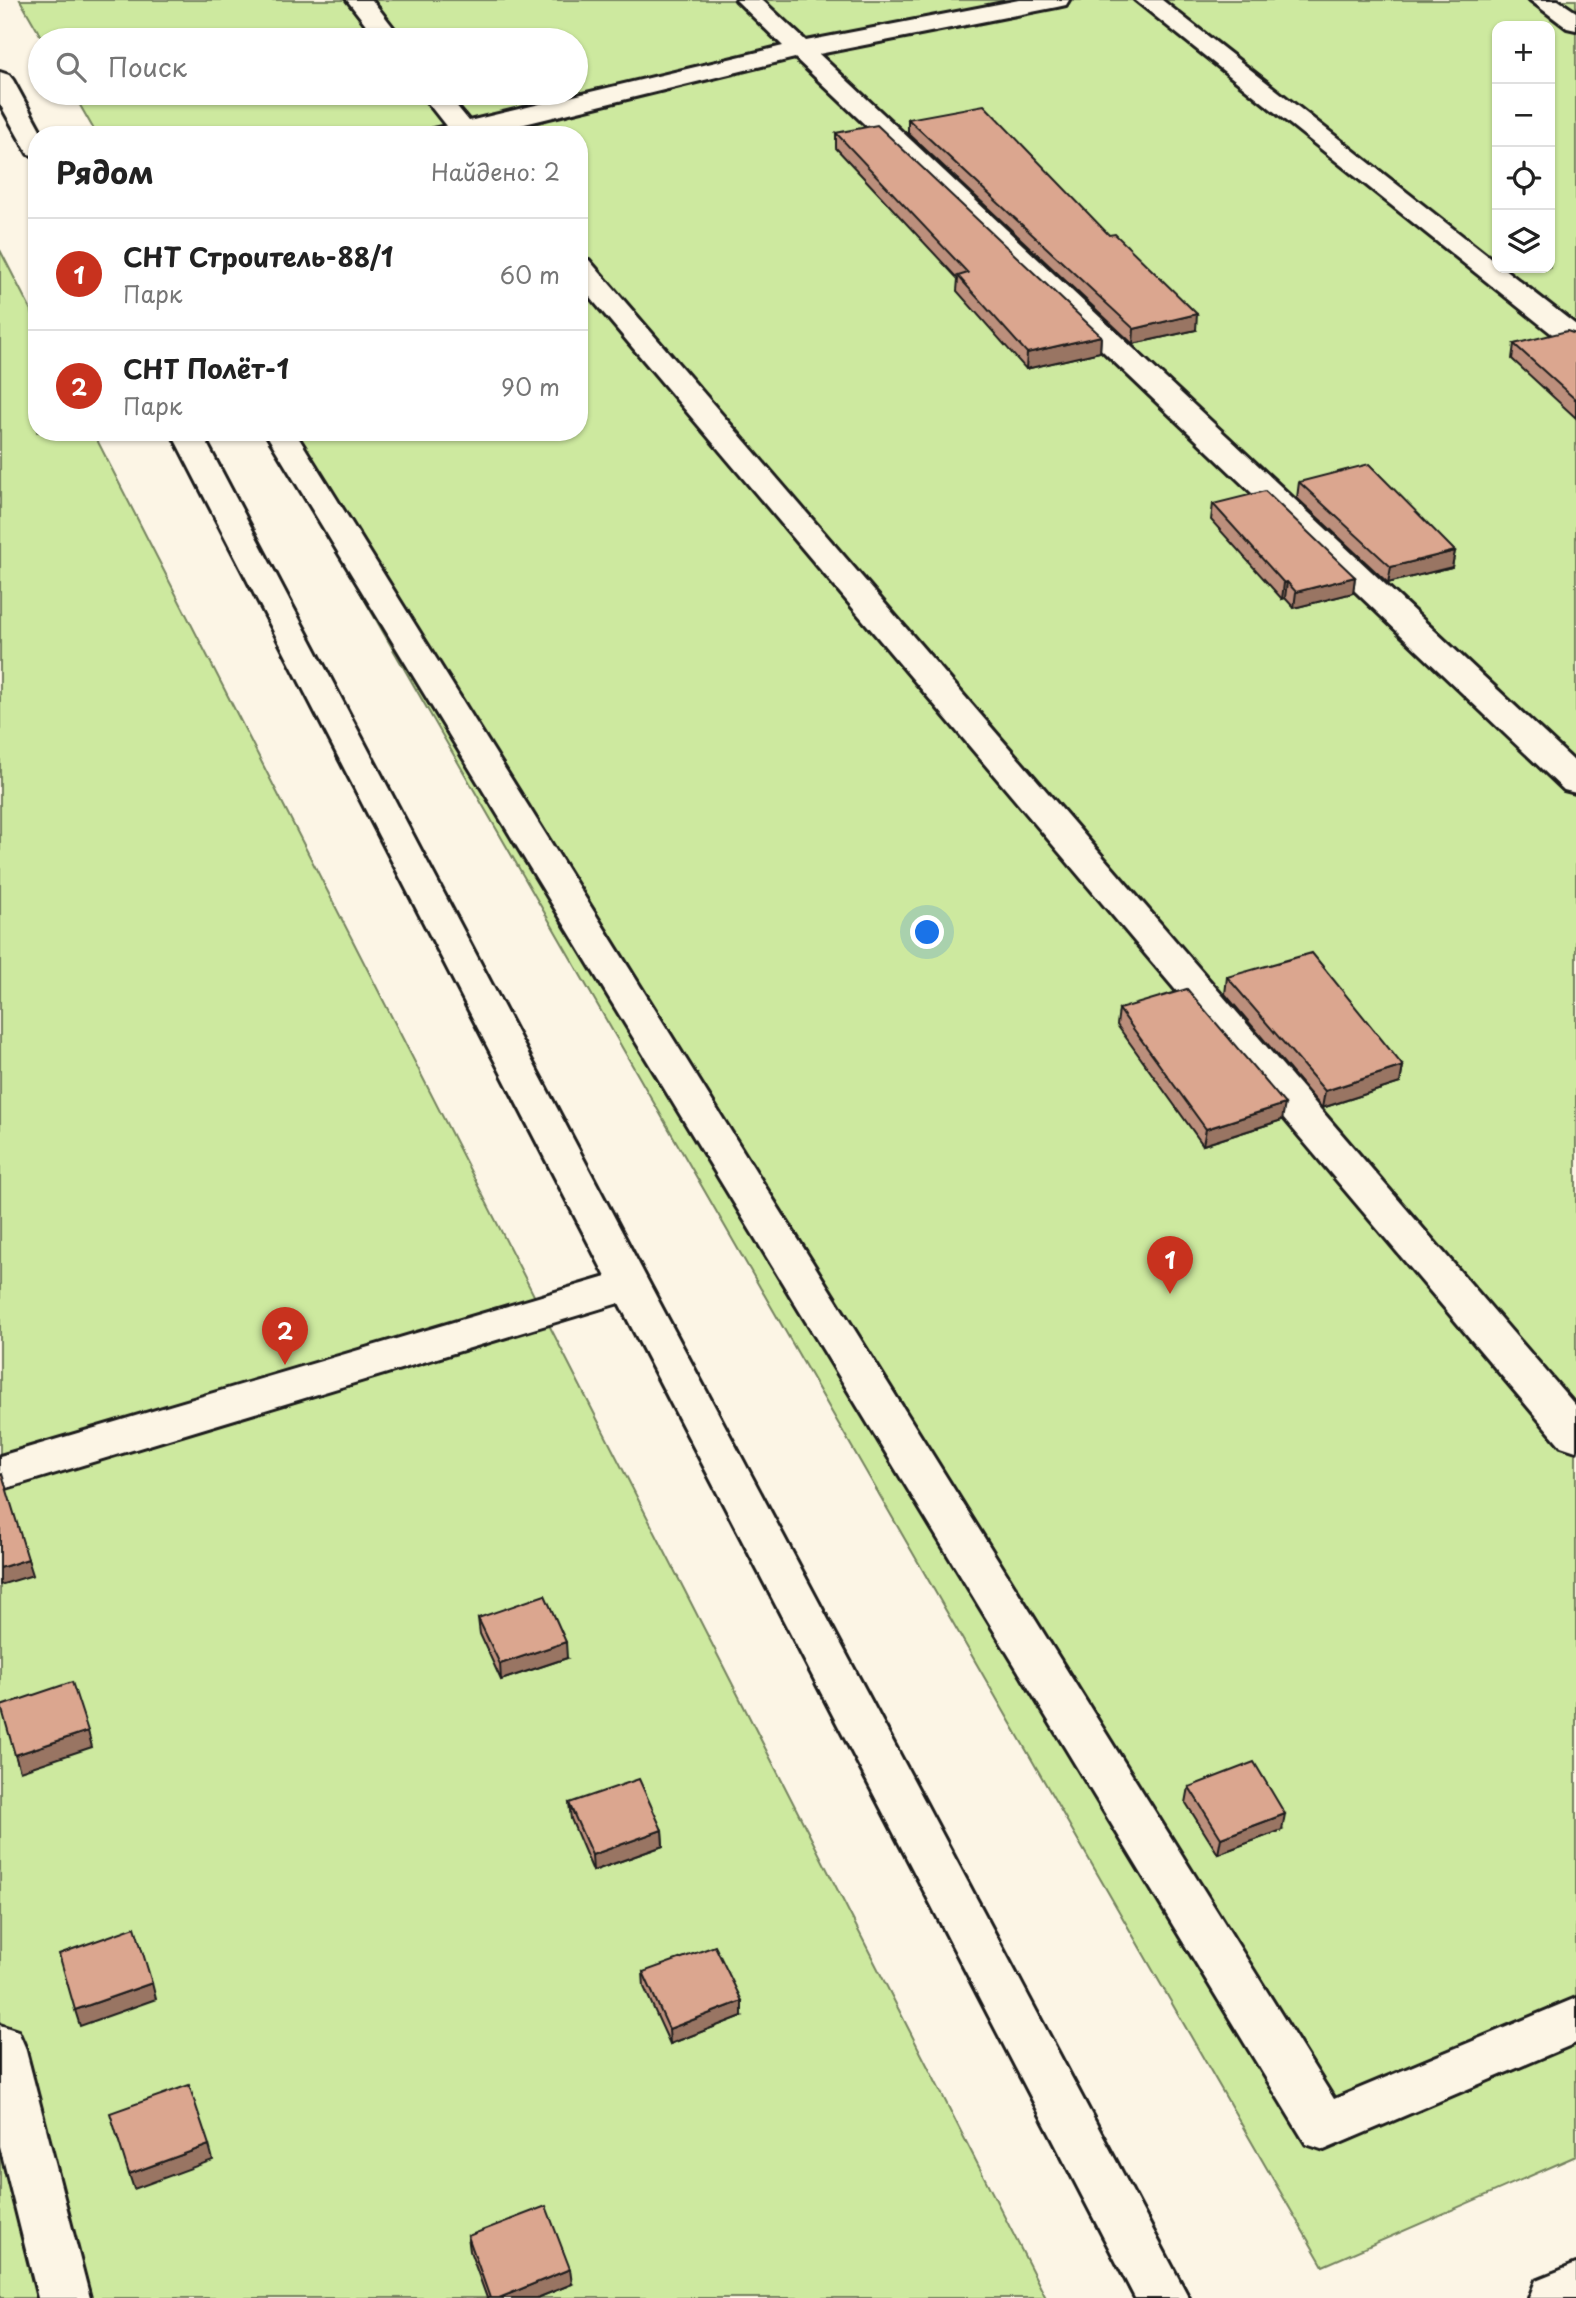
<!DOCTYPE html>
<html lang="ru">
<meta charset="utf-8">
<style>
body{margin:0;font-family:"Playpen Sans",sans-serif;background:#f2f2f2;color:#222}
.controls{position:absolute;right:21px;top:21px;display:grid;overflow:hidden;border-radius:14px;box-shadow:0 2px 5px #0004}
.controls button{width:63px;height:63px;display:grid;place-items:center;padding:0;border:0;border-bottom:2px solid #e0e0e0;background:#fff;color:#222;font:35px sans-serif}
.you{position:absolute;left:928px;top:933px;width:24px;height:24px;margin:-18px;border:5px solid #fff;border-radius:50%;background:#1a73e8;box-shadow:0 0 0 10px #1a73e833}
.badge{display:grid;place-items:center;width:46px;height:46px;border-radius:50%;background:#c8321e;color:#fff;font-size:23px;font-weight:700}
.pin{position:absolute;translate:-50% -58px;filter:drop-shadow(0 2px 4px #0008)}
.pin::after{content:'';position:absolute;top:37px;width:24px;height:21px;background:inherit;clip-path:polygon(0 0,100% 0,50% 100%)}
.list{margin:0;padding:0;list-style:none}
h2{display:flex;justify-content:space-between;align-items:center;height:91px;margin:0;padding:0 28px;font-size:30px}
h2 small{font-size:23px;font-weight:400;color:#767676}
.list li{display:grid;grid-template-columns:46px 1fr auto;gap:21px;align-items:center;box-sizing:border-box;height:112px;padding:0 28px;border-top:2px solid #e0e0e0}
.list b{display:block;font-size:26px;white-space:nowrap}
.list p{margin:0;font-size:23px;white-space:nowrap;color:#767676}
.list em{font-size:23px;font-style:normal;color:#767676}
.icon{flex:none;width:38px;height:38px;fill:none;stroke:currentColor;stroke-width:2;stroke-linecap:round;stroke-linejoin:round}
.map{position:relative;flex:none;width:1576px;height:2298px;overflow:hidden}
.search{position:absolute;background:#fff;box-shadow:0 2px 5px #0004;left:28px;top:28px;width:560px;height:77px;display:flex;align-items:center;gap:18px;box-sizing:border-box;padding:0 24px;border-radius:38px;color:#767676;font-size:26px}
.panel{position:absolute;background:#fff;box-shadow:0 2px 5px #0004;left:28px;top:126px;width:560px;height:315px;border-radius:28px}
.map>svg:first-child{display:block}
.green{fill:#cde99f;stroke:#74825e;stroke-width:2;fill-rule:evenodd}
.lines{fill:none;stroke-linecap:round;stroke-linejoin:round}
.minor-casing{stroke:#1c1c1c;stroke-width:6}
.minor{fill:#fcf5e5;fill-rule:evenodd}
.wall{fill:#bc8f7b;stroke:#1c1c1c;stroke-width:2}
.shaded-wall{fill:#997464;stroke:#1c1c1c;stroke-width:2}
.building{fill:#dba68f;stroke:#1c1c1c;stroke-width:2}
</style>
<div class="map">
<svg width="1576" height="2298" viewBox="0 0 1576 2298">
<rect width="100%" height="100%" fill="#fcf5e5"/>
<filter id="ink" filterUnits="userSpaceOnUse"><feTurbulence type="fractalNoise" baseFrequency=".0143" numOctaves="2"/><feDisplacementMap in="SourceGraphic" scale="14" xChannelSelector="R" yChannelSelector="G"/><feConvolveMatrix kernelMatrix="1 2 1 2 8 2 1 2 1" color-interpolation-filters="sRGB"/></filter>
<g filter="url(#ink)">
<g class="green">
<path d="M20,0h1556v2156l-253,110 -1055,-1834h311v-297h-482l-24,-42h503v-53h-533zM1497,26h53v242h-53z"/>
<path d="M0,250l37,72v110h56l953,1866h-1046z"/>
</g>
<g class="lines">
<g class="minor-casing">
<g id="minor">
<path d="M347,0h25l31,40h-25z"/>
<path d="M736,0h26l44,41 213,-41h50l-3,5 -9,2 -238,47 757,709v30l-12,-3 -769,-732 -315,77h-51l4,-6 13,-3 -26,-33h26l23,28 314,-75z"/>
<path d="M1135,0h27l335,263v5h6l73,57v23l-10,-3z"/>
<path d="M1530,0h28l18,12v18l-9,-2z"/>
<path d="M0,72l9,3 4,5 30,55h-6v21l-9,-2 -28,-50z"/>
<path d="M579,258l10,2 987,1146v45l-15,-5 -982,-1162z"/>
<path d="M171,432h30l449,853 539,1013h-54l-516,-995 -619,187v-34l606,-179z"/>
<path d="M265,432h30l1039,1667 242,-101v45l-252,107 -18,-6z"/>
<path d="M0,2025l18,6 7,16 65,251h-52l-38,-152z"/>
<path d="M1576,2264v34h-47l7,-18z"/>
</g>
</g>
<use href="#minor" class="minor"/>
</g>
<g class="wall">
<path d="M908,119l288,211 -63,14 -225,-211z"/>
<path d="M836,133l265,203 -1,16 -74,17 -69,-78 1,-12 -122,-131z"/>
<path d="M1576,334v84l-64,-59 2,-15z"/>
<path d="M1299,482l156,69 -3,16 -64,16 -91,-85z"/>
<path d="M1213,504l142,73 -2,16 -59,15 -9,-10 -3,1 -71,-79z"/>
<path d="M1227,977l176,89 -3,17 -78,25 -97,-114z"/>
<path d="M1119,1009l163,111 -79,25 -86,-120z"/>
<path d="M478,1618l89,40 -66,22 -21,-46z"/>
<path d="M1189,1787l93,43 -64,24 -32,-51z"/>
<path d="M569,1803l93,27 1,16 -70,25 -22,-52z"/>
<path d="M643,1972l99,44 -72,28 -26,-57z"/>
<path d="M468,2236l104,48 -35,14h-50l-17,-47z"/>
</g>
<g class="shaded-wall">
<path d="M1197,314l-1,16 -63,14 1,-15z"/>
<path d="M1101,336l-1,16 -74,17 1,-16z"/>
<path d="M1455,551l-3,16 -64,16 3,-16z"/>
<path d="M1355,577l-2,16 -59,15 2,-16z"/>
<path d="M1287,582l-2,16 -3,1 2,-16z"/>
<path d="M1403,1066l-3,17 -78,25 3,-17z"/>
<path d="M1285,1104l-3,16 -79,25 3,-16z"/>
<path d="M28,1559l5,16 -33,10v-17z"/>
<path d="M566,1642l1,16 -66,22 -1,-16z"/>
<path d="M88,1731l4,16 -72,24 -5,-16z"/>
<path d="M1285,1814l-3,16 -64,24 3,-16z"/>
<path d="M662,1830l1,16 -70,25 -1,-16z"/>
<path d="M152,1983l4,16 -76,27 -5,-16z"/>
<path d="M742,2001v15l-72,28 -1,-15z"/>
<path d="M209,2145l4,15 -79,29 -5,-15z"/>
<path d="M570,2269l2,15 -35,14h-38z"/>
</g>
<g class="building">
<path d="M984,105l125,130 6,-1 82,80 -63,15 -226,-210z"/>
<path d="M877,125l224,211 -74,17 -69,-77 10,-3 -132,-140z"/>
<path d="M1567,331l9,3v66l-62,-56z"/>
<path d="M1369,464l86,87 -64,16 -92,-85z"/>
<path d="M1265,491l90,86 -59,15 -9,-10 -3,1 -71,-79z"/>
<path d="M1312,953l91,113 -78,25 -98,-114z"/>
<path d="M1187,989l98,115 -79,25 -87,-120z"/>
<path d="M2,1474l26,85 -28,9v-93z"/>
<path d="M545,1595l21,47 -66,22 -22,-46z"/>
<path d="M72,1682l16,49 -73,24 -14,-49z"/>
<path d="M1254,1762l31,52 -64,24 -32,-51z"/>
<path d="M639,1779l23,51 -70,25 -23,-52z"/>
<path d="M135,1927l17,56 -77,27 -16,-56z"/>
<path d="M715,1946l27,55 -73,28 -26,-57z"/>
<path d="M189,2085l20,60 -80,29 -19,-61z"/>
<path d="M546,2206l24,63 -71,29h-9l-22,-62z"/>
</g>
</g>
</svg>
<div class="controls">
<button>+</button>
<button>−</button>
<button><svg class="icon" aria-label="locate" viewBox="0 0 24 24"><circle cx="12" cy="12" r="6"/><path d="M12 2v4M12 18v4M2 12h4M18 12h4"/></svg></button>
<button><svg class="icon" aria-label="layers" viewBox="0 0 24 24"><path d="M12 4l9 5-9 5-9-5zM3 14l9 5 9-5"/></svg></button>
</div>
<div class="you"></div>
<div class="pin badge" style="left:1170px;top:1294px">1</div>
<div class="pin badge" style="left:285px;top:1365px">2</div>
<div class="search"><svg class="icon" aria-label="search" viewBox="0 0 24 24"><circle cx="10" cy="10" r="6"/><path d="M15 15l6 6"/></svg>Поиск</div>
<section class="panel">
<h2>Рядом<small>Найдено: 2</small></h2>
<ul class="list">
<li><span class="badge">1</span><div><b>СНТ Строитель-88/1</b><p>Парк</p></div><em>60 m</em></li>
<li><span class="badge">2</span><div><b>СНТ Полёт-1</b><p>Парк</p></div><em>90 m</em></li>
</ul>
</section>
</div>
